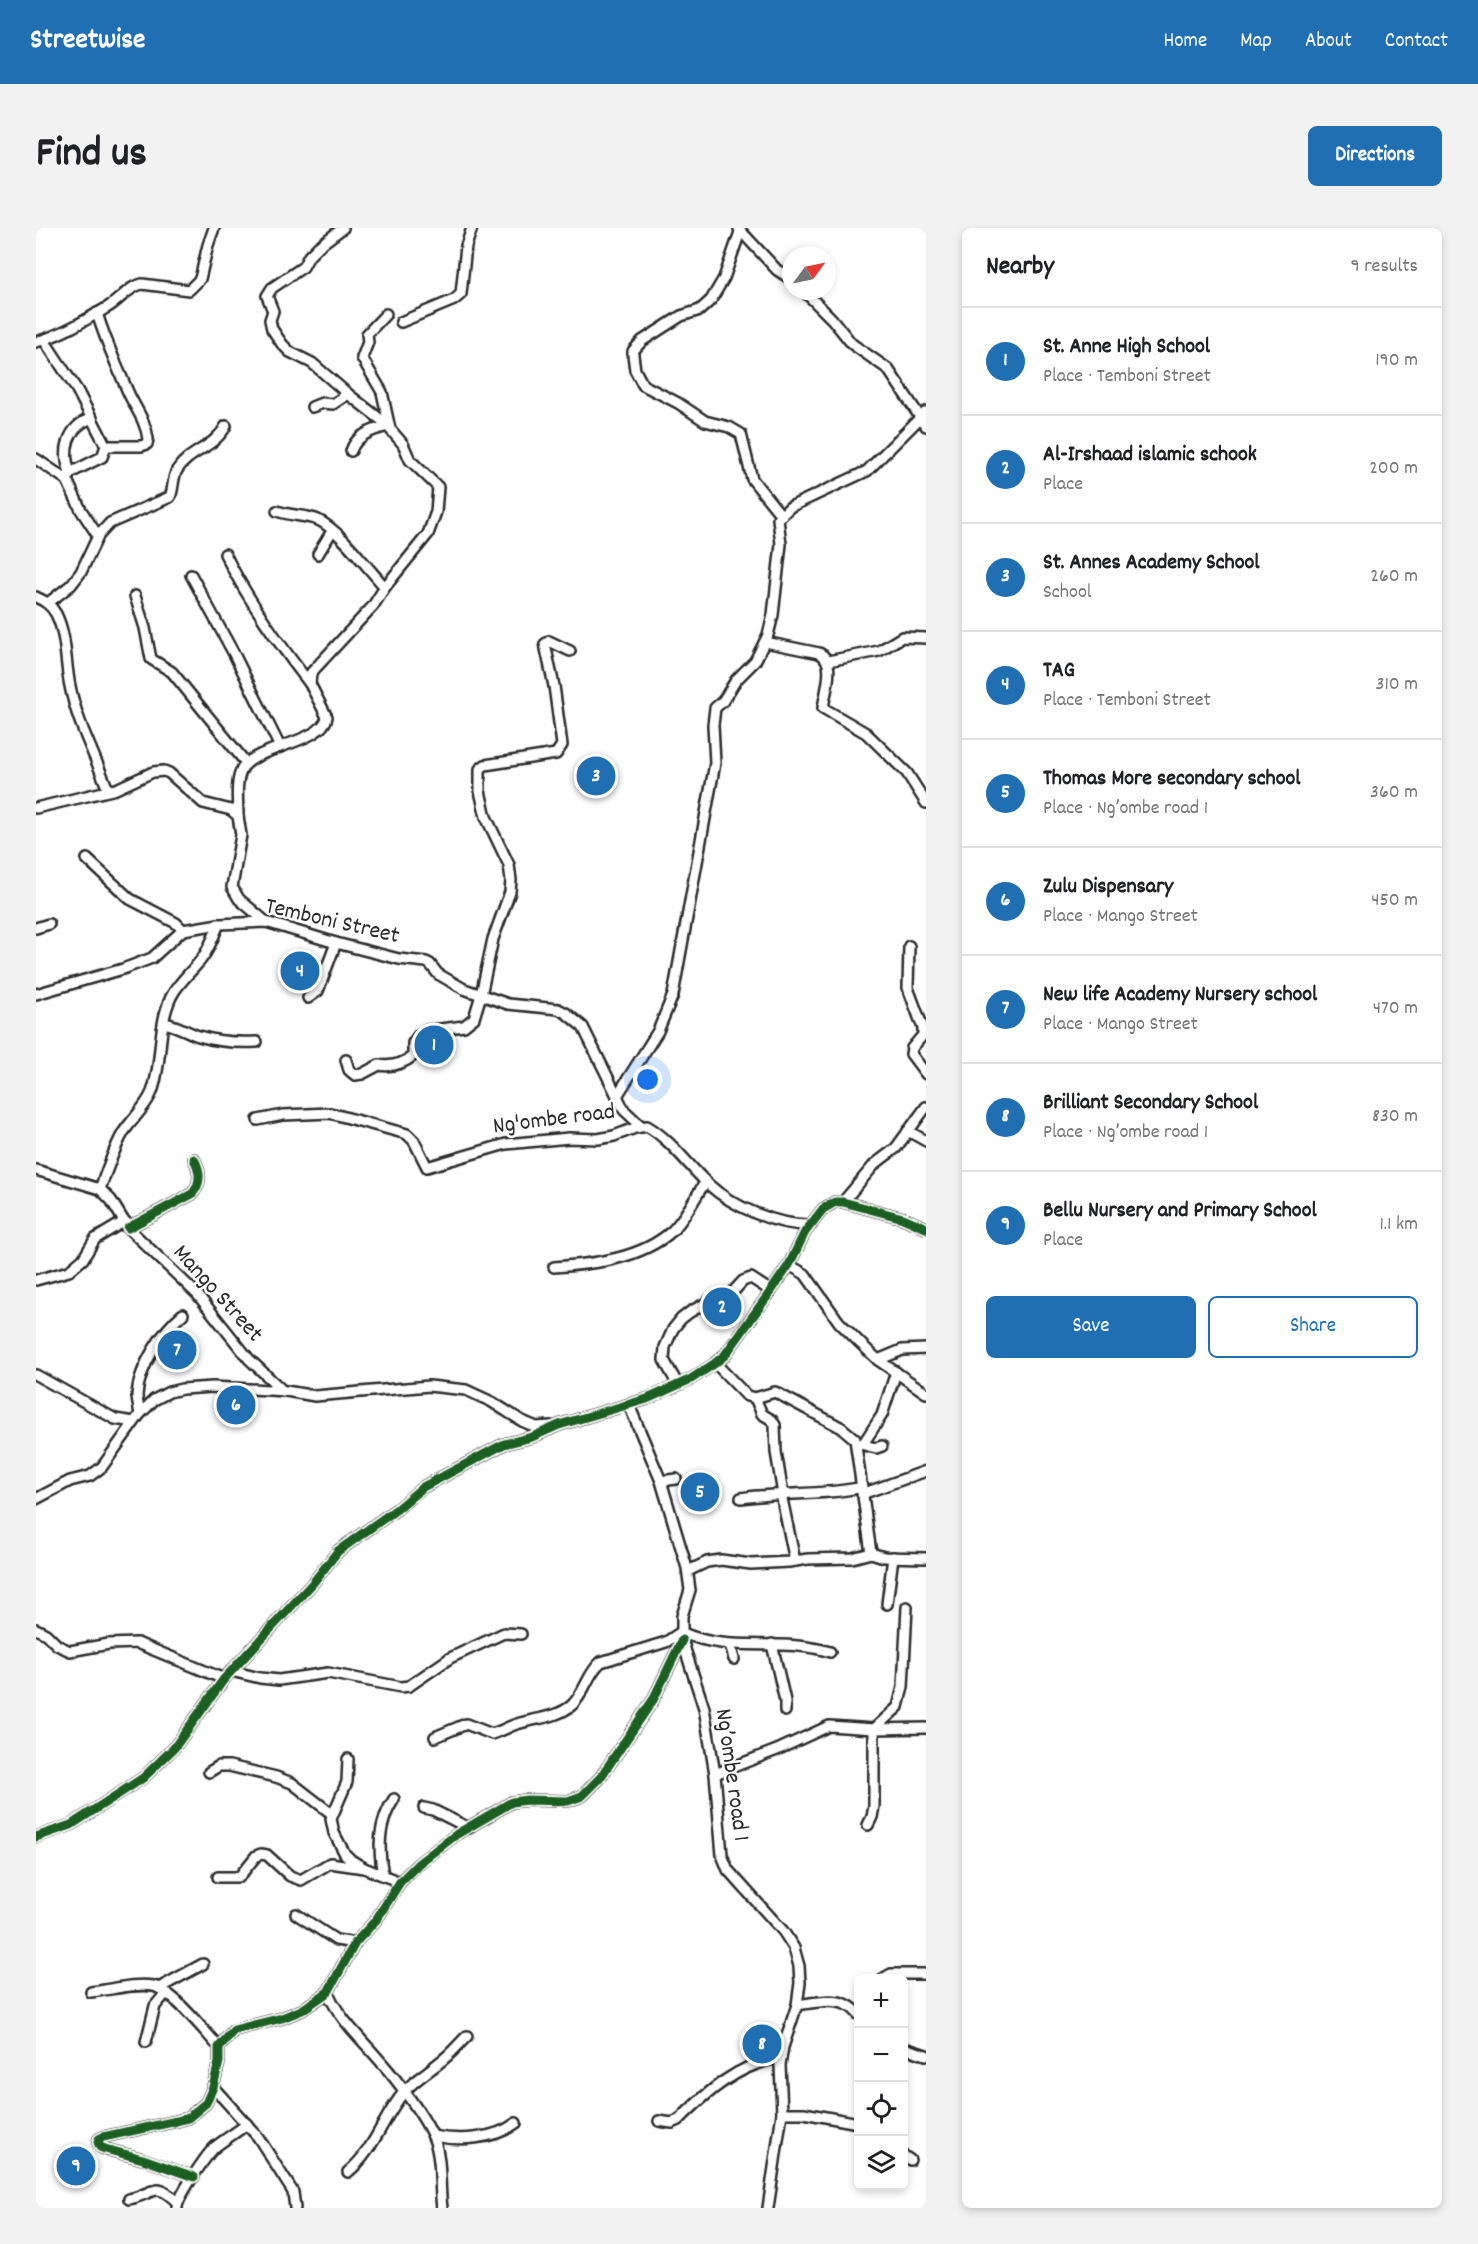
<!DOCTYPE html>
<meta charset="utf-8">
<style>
body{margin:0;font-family:Dekko,sans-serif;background:#f2f2f2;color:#202124}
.controls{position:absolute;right:18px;bottom:18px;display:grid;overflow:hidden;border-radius:9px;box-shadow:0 3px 9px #0003}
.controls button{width:54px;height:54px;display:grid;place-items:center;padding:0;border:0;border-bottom:2px solid #e0e0e0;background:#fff;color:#202124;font:30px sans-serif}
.compass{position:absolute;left:746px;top:18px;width:54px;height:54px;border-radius:50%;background:#fff;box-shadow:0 3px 9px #0003;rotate:57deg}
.you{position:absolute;left:612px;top:852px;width:21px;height:21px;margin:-15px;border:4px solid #fff;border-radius:50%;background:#1a73e8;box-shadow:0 0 0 9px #1a73e833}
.badge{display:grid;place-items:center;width:39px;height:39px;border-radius:50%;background:#1f6fb2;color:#fff;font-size:20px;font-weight:700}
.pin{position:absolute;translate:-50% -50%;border:3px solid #fff;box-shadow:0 2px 6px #0006}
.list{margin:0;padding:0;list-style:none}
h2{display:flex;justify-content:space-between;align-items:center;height:78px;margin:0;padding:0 24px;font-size:26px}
h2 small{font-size:20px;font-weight:400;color:#757577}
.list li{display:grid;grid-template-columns:39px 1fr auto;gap:18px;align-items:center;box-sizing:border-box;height:108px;padding:0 24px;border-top:2px solid #e0e0e0}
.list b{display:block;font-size:22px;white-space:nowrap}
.list p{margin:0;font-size:20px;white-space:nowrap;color:#757577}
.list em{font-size:20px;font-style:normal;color:#757577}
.actions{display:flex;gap:12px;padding:18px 24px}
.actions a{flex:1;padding:14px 0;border:2px solid #1f6fb2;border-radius:9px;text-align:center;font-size:21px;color:#1f6fb2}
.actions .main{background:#1f6fb2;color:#fff}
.icon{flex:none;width:33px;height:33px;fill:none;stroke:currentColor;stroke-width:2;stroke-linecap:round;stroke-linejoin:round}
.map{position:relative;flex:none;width:890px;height:1980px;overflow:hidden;border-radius:9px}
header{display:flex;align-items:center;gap:36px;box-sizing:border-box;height:84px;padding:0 30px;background:#1f6fb2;color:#fff}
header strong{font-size:28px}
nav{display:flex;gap:33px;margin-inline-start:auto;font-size:21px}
.intro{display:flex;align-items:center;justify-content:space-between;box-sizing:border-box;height:144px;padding:0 36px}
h1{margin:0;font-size:42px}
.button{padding:15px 27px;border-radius:9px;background:#1f6fb2;color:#fff;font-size:21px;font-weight:700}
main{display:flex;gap:36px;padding:0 36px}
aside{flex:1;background:#fff;border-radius:9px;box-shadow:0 3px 9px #0003}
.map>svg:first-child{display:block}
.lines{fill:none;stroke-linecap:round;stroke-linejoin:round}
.minor-casing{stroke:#2b2b2b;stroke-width:14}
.minor{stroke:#fff;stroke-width:9}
.cycleway-casing{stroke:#fff;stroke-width:13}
.cycleway{stroke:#1b5e20;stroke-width:9}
.labels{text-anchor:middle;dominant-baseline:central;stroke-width:5;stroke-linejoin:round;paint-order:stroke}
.street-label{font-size:24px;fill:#2b2b2b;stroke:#fff}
</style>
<header>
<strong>Streetwise</strong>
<nav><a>Home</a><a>Map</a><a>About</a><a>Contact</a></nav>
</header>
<div class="intro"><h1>Find us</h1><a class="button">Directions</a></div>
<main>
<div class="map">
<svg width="890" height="1980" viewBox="0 0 890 1980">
<rect width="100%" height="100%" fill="#fff"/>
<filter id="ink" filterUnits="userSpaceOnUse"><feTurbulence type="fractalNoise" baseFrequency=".0167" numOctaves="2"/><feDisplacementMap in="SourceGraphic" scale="12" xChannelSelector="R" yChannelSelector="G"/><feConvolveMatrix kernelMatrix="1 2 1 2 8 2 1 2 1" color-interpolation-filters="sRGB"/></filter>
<g filter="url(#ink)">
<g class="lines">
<g class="minor-casing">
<g id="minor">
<path d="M307,0l-24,18 -10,10 -6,11 -31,21 -5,8 6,15 -3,9 2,9 10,15 8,8 22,11 36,31"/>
<path d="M703,1l38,41 14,9"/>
<path d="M704,4l-16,46 -13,22 -11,10 -19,6 -39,25 -9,10v4l2,15 8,15 35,18 27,18 24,6 12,7 11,45 28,35"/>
<path d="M768,63l28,28 20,25 36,25 38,57"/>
<path d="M61,85c8,27 20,53 31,79 7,16 18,29 20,47l-1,5 -6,2h-35"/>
<path d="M365,94l53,-22 7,-6 5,-48 6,-18"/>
<path d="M8,112l33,50 29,56 -4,11 -32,16 -3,7 14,30 17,26"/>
<path d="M0,114c25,-7 50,-22 72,-35 12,-7 20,-20 34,-23l47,6 11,-11 8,-34 6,-17"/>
<path d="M276,179l10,-4 11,1 15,-10 41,32"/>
<path d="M315,223c5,-16 22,-22 38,-25"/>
<path d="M0,231l31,21"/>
<path d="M34,245c-8,-23 -3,-46 22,-55"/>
<path d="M241,283c13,5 29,4 41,9 22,10 50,49 67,67"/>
<path d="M189,326c23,47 54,90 85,130"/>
<path d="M282,326l14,-23"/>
<path d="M155,347l43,79 46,93"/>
<path d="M99,368l10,32 6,31 21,13 74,91"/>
<path d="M0,369c9,4 15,8 20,17 11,22 9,49 14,72 7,37 25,69 38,104"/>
<path d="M12,375l23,-18 10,-13 17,-36 12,-13 60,-26c4,-9 2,-18 7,-27 12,-19 37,-22 49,-44"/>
<path d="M729,414l54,11c18,8 6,39 4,55l43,25 41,40 19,30"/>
<path d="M792,433l51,-10 23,-14 24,1"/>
<path d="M0,580l80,-19 37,-17 11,-1 5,2 34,30 28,7 7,6 3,19 -9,52 7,12 27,23"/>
<path d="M202,588c0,-15 -3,-34 4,-47 11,-22 81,-26 85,-52l-17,-33 1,-11 62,-67 12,-19 43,-53 8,-22 2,-25 -28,-27 -7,-16 -13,-15 -8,-37 -20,-34 6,-16 -1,-8 19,-20"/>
<path d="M51,631l43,40 46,24 7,7"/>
<path d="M0,700l13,-4"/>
<path d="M873,718l-1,42 15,40v7l-11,13 -1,6 15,20"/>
<path d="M0,766l87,-25 29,-11 31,-28 36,-6 47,-2 70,21 63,16 27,3 4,2 8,10 26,15 44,15 50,5 8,4 17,14 41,83 17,16"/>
<path d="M272,770l10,-7 18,-48"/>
<path d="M128,795c13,2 23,9 35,13 19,6 38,7 58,6"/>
<path d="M310,832l3,10 6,5 7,-1 17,-9c12,2 24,-1 34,-9v-13l6,-8 6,-4 39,-5 10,-8 7,-23 12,-56 17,-47 1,-12 -2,-15 -23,-48 -6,-26v-22l5,-4 71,-11 6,-9 -8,-59 -9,-42 4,-3 21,10"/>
<path d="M581,868l41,-65 15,-36 42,-232 -2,-38 2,-17 8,-7 13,-21 19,-19 13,-26 5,-20 8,-71 -3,-25 12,-12 77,-36 59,-59"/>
<path d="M222,892l25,-5 47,-2 77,21 7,7 13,26 79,-23 63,-6 29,1 16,-3 21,-8 12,-2c24,14 41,39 61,58 25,23 69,42 103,41"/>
<path d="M872,903l18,10"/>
<path d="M0,942l64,19 11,11 17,28 69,66 52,65 34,32"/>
<path d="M64,961c7,-19 13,-38 23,-56 9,-14 23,-26 29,-41 11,-30 5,-65 19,-95 8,-16 22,-26 32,-40 7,-10 11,-22 16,-33"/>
<path d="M807,974l32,-38 21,-16 30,-41"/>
<path d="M92,1000l64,-34c9,-10 9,-22 2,-35"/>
<path d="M753,1037l16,9 34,48 21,21 18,17 48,33"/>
<path d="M518,1039c40,-3 87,-8 118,-36 14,-14 23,-34 34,-50"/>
<path d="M0,1052l33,-9 14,-12 12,-20 30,-18"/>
<path d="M842,1132l24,-10 24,-1"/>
<path d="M679,1135l32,33 8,2 20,-6 67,36 13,11 16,114"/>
<path d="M0,1147l79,44 19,3"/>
<path d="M642,1157l-14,-25 1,-13 8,-18 8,-10 9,-7 20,-11 21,-7 12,-13 8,-3 20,13"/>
<path d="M719,1170l7,16 10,6 3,5 1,27 7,42"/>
<path d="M593,1177l32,76 26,87 3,22 -8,26v24l22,68 11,66 7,81 6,15 9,10 46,51 11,17 5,18 1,17 -3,22 -14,42 -3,18 2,48 -14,95"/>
<path d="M104,1186c-1,-6 -3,-13 -3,-19 2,-28 25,-64 46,-81"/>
<path d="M824,1216l16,4 6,-2"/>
<path d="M827,1216l19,-29 14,-43"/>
<path d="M625,1253l15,-2"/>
<path d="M745,1266l14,67"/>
<path d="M826,1266l64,-23"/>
<path d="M705,1270c40,-6 82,-2 122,-11"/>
<path d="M0,1271l34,-18 20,-5 12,-9 38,-53 14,-14 15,-8 13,-3 31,-2 73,4 29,5 114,-10 37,4 26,12 30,19 14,6 15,-1"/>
<path d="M652,1343l19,-9 14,-2 30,4 38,-2 19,-3 44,-1 19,-5 13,4 42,1"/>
<path d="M851,1376l6,-47"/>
<path d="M0,1401l10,5 11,11 13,6 39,-7 28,-1 87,36"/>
<path d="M736,1416l13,57v10"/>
<path d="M694,1417l4,14"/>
<path d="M195,1443l29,7 19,2 49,-7 73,14 8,-1 41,-28 54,-25 17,1"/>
<path d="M399,1509l31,-13 26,10c6,-2 11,-4 17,-7 19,-9 46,-7 63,-22 13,-12 15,-31 29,-43l65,-20 15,-10c49,23 97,4 149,20"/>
<path d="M312,1531l-1,23 -16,37 3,14 11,21 6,6 13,8 36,14"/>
<path d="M173,1544l10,-6h10l47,11 16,6 40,31"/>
<path d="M679,1546l62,-24 52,-24 45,3 52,-1"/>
<path d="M388,1580l9,2 36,18"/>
<path d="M832,1597l4,-8 2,-11v-77l24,-22 5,-20 4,-80"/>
<path d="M0,1609l35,-12 72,-47 31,-30 50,-69 88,-95 26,-33 59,-42 26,-22 81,-43 28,-7 27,-12 88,-26 44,-20 23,-15 11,-9 46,-64 18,-26 16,-33 18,-23 12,-7h8l60,16 23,10"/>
<path d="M347,1647c-5,-27 -5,-52 11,-76"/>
<path d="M182,1649h21l17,-21 5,-2 6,1 23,21 11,4 29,-17 34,5"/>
<path d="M260,1686l40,26 19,3"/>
<path d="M848,1750l7,-4h35"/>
<path d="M123,1760l44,-24"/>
<path d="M55,1764c20,-2 42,-9 62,-6 18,3 53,47 66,61"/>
<path d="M292,1764c11,28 34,47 53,70 16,18 44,55 53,77 8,21 5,46 8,69"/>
<path d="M761,1777c21,-3 48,-10 61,9"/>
<path d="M110,1814l9,-36 11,-13"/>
<path d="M868,1820l22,7"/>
<path d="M177,1859l45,50 35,55 2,16"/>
<path d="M746,1885h22l54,10"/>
<path d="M623,1893l13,2 7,-3c28,-28 61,-57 102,-62"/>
<path d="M397,1908c26,5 61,4 83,-13"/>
<path d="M868,1928l6,4"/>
<path d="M312,1944c26,-21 35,-55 56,-80 10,-12 24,-20 36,-30 10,-7 18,-17 27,-26"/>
<path d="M158,1949l-51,-18 -38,-10 -5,-2 -2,-5 1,-3 4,-2 74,-16 11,-3 18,-15 7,-16 6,-25v-15l15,-17 48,-12 20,-8 26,-18 27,-49 21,-23 24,-38 19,-19 38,-29 55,-32 15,-2 41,1 14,-5 18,-18 53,-78 29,-60"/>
<path d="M93,1971c25,-5 26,-19 48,3"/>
<path d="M141,1980c0,-10 30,-54 38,-61 10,-8 22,-15 32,-23"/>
</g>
</g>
<use href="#minor" class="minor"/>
<g class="cycleway-casing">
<g id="cycleway">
<path d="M92,1000l64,-34c9,-10 9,-22 2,-35"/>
<path d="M0,1609l35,-12 72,-47 31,-30 50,-69 88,-95 26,-33 59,-42 26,-22 81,-43 28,-7 27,-12 88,-26 44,-20 23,-15 11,-9 46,-64 18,-26 16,-33 18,-23 12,-7h8l60,16 23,10"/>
<path d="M158,1949l-51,-18 -38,-10 -5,-2 -2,-5 1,-3 4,-2 74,-16 11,-3 18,-15 7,-16 6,-25v-15l15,-17 48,-12 20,-8 26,-18 27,-49 21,-23 24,-38 19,-19 38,-29 55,-32 15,-2 41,1 14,-5 18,-18 53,-78 29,-60"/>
</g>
</g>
<use href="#cycleway" class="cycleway"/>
</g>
</g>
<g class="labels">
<g class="street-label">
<text transform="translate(296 694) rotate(13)">Temboni Street</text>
<text transform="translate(518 892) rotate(-7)">Ng'ombe road</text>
<text transform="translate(181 1066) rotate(48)">Mango Street</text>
<text transform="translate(695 1547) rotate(82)">Ng’ombe road 1</text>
</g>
</g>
</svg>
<div class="controls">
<button>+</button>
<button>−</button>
<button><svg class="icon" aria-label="locate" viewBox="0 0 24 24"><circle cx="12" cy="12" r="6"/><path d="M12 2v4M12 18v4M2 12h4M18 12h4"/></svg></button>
<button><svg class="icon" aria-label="layers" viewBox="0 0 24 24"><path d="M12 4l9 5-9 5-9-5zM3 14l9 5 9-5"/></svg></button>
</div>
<svg class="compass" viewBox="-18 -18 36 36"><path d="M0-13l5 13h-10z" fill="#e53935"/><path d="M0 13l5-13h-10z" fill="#757577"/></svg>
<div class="you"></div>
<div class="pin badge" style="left:398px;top:817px">1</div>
<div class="pin badge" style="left:686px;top:1079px">2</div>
<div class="pin badge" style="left:560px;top:548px">3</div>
<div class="pin badge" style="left:264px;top:743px">4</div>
<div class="pin badge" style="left:664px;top:1264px">5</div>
<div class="pin badge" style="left:200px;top:1177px">6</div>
<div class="pin badge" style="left:141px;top:1122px">7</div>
<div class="pin badge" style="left:726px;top:1816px">8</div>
<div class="pin badge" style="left:40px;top:1938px">9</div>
</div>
<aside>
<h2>Nearby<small>9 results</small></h2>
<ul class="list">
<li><span class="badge">1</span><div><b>St. Anne High School</b><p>Place · Temboni Street</p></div><em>190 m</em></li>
<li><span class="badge">2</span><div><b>Al-Irshaad islamic schook</b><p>Place</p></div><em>200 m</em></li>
<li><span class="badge">3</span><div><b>St. Annes Academy School</b><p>School</p></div><em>260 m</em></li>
<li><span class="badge">4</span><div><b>TAG</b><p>Place · Temboni Street</p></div><em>310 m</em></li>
<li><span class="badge">5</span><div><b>Thomas More secondary school</b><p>Place · Ng’ombe road 1</p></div><em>360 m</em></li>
<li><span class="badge">6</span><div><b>Zulu Dispensary</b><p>Place · Mango Street</p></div><em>450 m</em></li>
<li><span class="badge">7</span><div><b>New life Academy Nursery school</b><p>Place · Mango Street</p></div><em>470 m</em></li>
<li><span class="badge">8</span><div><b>Brilliant Secondary School</b><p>Place · Ng’ombe road 1</p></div><em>830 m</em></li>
<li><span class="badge">9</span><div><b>Bellu Nursery and Primary School</b><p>Place</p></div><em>1.1 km</em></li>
</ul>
<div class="actions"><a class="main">Save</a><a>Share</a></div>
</aside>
</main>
